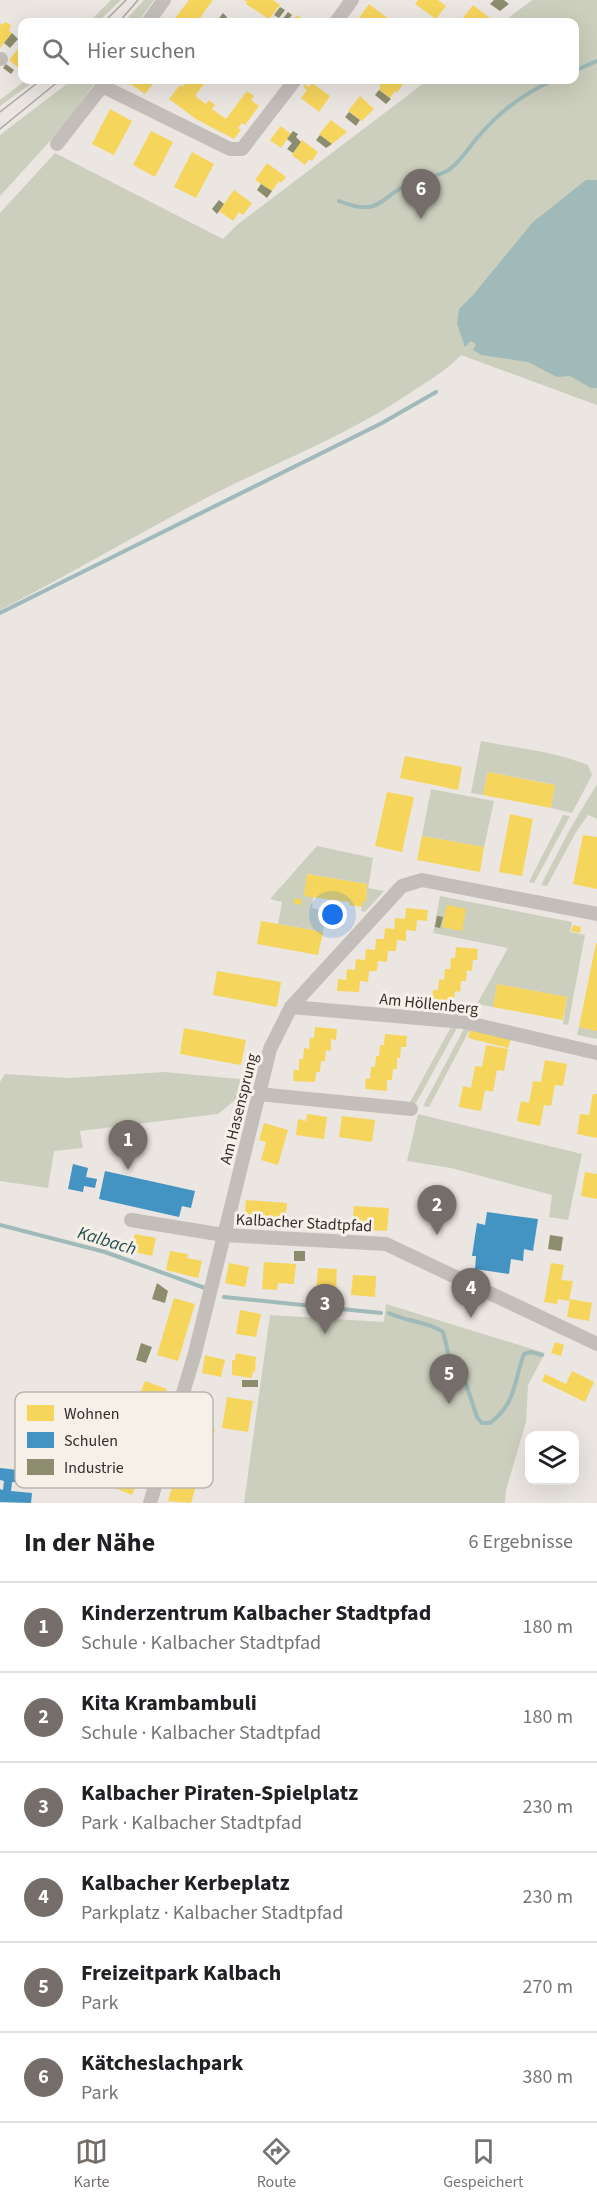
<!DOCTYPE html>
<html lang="de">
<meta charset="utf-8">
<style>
body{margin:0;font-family:"Source Sans 3",sans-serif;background:#f2f2f2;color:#202124}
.controls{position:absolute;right:18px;bottom:18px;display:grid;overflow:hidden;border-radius:12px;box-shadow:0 6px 24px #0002}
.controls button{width:54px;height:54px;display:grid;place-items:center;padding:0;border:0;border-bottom:2px solid #e0e0e0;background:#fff;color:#202124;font:30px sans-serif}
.you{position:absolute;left:333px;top:915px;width:21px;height:21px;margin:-15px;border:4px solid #fff;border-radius:50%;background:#1a73e8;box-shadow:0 0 0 9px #1a73e833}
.badge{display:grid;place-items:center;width:39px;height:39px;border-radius:50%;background:#746d69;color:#fff;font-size:20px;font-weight:700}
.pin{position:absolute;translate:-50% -50px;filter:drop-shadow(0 2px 3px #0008)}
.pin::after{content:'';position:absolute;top:32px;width:21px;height:18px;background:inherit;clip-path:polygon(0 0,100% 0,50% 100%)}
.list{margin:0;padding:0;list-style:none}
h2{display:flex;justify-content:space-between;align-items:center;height:78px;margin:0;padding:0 24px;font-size:26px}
h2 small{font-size:20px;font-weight:400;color:#757577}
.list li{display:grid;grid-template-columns:39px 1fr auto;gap:18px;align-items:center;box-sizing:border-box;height:90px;padding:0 24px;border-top:2px solid #e0e0e0}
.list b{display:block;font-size:22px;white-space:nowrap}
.list p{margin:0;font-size:20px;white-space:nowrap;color:#757577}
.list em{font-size:20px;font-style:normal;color:#757577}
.icon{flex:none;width:33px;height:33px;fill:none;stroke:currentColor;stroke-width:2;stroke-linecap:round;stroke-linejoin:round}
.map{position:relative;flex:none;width:597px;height:1503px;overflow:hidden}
.search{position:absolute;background:#fff;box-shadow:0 6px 24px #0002;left:18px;right:18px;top:18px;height:66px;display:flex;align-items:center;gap:15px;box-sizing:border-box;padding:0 21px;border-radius:12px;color:#757577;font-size:22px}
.sheet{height:618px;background:#fff}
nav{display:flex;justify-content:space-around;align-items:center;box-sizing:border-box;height:84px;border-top:2px solid #e0e0e0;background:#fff;font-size:16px;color:#757577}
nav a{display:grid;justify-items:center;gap:3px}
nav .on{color:#746d69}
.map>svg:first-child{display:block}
.green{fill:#cccfbd}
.water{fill:#9fbab9}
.homes{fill:#f6d55c}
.schools{fill:#4393c3}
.industry{fill:#8c8c6e}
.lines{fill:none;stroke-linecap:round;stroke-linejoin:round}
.stream{stroke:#9fbab9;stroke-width:4}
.minor{stroke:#c3beba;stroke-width:14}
.tram{stroke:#aba7a4;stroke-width:1.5}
.labels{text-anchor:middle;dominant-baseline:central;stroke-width:6;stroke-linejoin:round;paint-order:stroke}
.street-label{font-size:16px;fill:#342c29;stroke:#f7f0e9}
.water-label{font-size:18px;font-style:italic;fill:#234e50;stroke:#f7f0e9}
.key{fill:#f7f0e9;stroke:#bcb5af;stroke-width:1.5}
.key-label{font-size:16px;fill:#342c29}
</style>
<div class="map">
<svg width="597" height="1503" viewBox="0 0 597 1503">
<rect width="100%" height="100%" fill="#ebe6e1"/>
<g class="green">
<path d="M111,0h10l-23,22h-9z"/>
<path d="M144,0h10l-16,22h-14z"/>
<path d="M532,0h65v405l-136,-50c-15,16 -33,26 -51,38 -63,43 -134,69 -202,104 -70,37 -138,77 -208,113v-397l55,-60 168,86 14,-14 191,-145h146v-58h-71z"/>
<path d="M26,80h10l-36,26v-6z"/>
<path d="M72,80h25l-37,50 -60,66v-61z"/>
<path d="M481,741c36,7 73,11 107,24l4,10 -20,38 -21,-5 4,-23 -9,-2 -58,-11 -5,23 -12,-2z"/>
<path d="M597,784v35l-9,-4 -12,17 -29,54 -6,-1 29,-56z"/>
<path d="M431,789l63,12 -10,46 -62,-11z"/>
<path d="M563,815l7,1 -36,67 -5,-1z"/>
<path d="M317,846l56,12 -5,30 16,3 -19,21 -4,-1 2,-10h3l1,-17 -59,-10 -4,21 9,2 -1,11 15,3 -4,21 -45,-8 4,-22 -12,-3z"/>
<path d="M440,896l132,26 -2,10 15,3 -17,90 -5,-1 4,-27 -70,-13 -4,23 -16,-3 31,-56 -75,-15z"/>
<path d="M451,1027l6,1 -41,75 -6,-1z"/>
<path d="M465,1027l5,2 -41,78 -6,-1z"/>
<path d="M579,1027l18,4v8l-20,-4z"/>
<path d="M164,1072l86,8 -5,12 -27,22 -138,17 3,17 -29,3 -6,37 -48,-7v-99l5,-8 65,4z"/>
<path d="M418,1114l164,40 -14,66 -19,-3 3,-22 -101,-27 -44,-7z"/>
<path d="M386,1304l159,49 -17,32 -2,37 -20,68 -1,13h-261l26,-188 114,7z"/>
</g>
<path class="water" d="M586,180h11v208h-6l-21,-12 -13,1 -29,-15 -47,-7 -8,-5 3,-6 -5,-3 -6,6 -8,-23 2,-15 14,-14 60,-73z"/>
<g class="homes">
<path d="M189,0h24l-16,22h-25z"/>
<path d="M244,0h29l7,5 -11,14 -23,-15 1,-2z"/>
<path d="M418,0h20l8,6 -10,13 -21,-15z"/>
<path d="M369,4l21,16 -2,2h-22l-7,-4z"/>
<path d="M473,5l17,13 -6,4h-17l-3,-2 -2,-1z"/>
<path d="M297,15l9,7h-14z"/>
<path d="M5,22l6,3 -2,6 3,2 -12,15v-25l2,2z"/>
<path d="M22,44v24l-1,2 -12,-10z"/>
<path d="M131,80h25l-11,14 -16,-11z"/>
<path d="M182,80h25l-12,16 11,8 3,-4 6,5 -3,4 14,10 21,-28 7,5 -3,4 8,6 -14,19 -3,-2 -4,5 3,2 -7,9 -38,-20 -27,-20 11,-14 2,2 4,-5z"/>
<path d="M386,80h10l7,4 -6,9 -2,-2 -5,7 -11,-8 2,-3 -2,-1z"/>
<path d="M312,83l18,13 -11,16 -18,-14 6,-8 -4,-3 2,-3 4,3z"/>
<path d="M360,96l14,13 -12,12 -14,-10z"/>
<path d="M110,109l22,12 -18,34 -22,-11z"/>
<path d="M331,120l16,12 -15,12 -13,-10z"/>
<path d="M281,126l10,8 -10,14 -11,-8z"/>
<path d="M151,131l22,11 -18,35 -22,-12z"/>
<path d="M302,140l16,12 -6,9 -3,-2 -4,6 -13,-10z"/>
<path d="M192,152l22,12 -18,34 -22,-11z"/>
<path d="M267,163l19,14 -5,6 -2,-2 -7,10 -17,-11z"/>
<path d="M234,190l18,13 -9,12 -4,-3 -6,9 -14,-10z"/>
<path d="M405,756l57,11 -4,23 -58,-12z"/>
<path d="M488,772l67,13 -4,23 -68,-13z"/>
<path d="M387,792l27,5 -12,55 -27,-6z"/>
<path d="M510,814l23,5 -11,57 -23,-4z"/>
<path d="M583,835l14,2v52l-24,-5z"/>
<path d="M422,836l62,11 -4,25 -63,-12z"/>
<path d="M307,874l60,10 -1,18 -3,-1 -1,6 -13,-2v-3l-45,-6z"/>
<path d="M295,898l7,2 -1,5 -8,-2z"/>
<path d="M447,905l19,4 -4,22 -20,-4z"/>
<path d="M406,908l22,2 -1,11 -10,-1 -1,11 -10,-1v11l-9,-1 -1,11h-8l-1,11 -9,-1 -1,10h-8l-1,11 -8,-1 -1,11 -22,-1 1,-12 8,1 1,-11 8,1 1,-11 9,1 1,-11 9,1 1,-11h8l1,-11 9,1 1,-11 10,1z"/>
<path d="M261,921l62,11 -5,23 -61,-11z"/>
<path d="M573,925l8,2 -1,6 -9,-2z"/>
<path d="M596,943h1v88l-18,-4z"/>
<path d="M456,947l22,2 -1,11h-4l-1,11 -5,-1 -1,11h-5l-1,11 -5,-1 -1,11 -22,-1 1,-11h5l1,-11 5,1 1,-11h5l1,-11h4z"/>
<path d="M217,971l64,11 -4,25 -64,-12z"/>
<path d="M497,984l70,13 -4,23 -70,-13z"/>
<path d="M315,1027l22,2 -1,11 -5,-1v12l-5,-1 -1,11h-4l-1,11h-4l-1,10 -22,-1 1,-11h5v-11h4l1,-11 5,1 1,-11h4z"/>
<path d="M184,1028l62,12 -5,25 -61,-11z"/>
<path d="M470,1029l41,10 -3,9 -40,-10z"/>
<path d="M385,1034l22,2 -1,11h-5l-1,11h-3v11h-4l-1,11h-5v11l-22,-2 1,-11 4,1 1,-12h4l1,-11h3l1,-11h4z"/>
<path d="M486,1045l22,4 -4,22 -7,-1 -4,22 -8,-2 -4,21 -22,-4 4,-21 8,2 4,-22 7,1z"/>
<path d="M545,1060l22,4 -4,22 -8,-1 -4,21 -7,-1 -4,21 -23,-5 4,-20 8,2 4,-22 8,1z"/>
<path d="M593,1094h4v44l-20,-4 3,-20 9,1z"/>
<path d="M307,1114l20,3 -3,22 -28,-4 2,-16 8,2z"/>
<path d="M342,1116l33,4 -3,22 -33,-5z"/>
<path d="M264,1123l24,7 -10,35 -17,-5 5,-18 -7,-2z"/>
<path d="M585,1172l12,2v25l-16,-3z"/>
<path d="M246,1200l41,3 -2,22 -41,-2z"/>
<path d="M354,1206l35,2 -2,23 -35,-2z"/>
<path d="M135,1234l21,4 -4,18 -22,-5z"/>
<path d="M170,1251l18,3 -1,4 15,3 -4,17 -32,-8z"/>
<path d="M264,1262l32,2 -2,20 -16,-1 -1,7 -15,-1z"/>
<path d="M229,1263l20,4 -4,20 -20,-4z"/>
<path d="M551,1263l13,2 -3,15 12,1 -4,20 -11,-2 -1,5 -13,-2z"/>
<path d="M318,1268l19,1 -1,21 -20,-1z"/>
<path d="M353,1275l23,1 -1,21 -24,-2z"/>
<path d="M174,1298l21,6 -17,57 -21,-6z"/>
<path d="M570,1299l22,4 -3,18 -22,-4z"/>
<path d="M240,1310l21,4 -5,23 -20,-3z"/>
<path d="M555,1342l9,3 -3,11 -10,-3z"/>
<path d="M236,1353l20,4 -1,15 -2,-1 -1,7 -20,-3v-15h3z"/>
<path d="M205,1355l20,5 -4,17 -19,-4z"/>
<path d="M572,1371l22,11 -9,20 -43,-21 3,-7 21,10z"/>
<path d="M145,1381l22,8 -14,38 -23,-8z"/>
<path d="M227,1397l26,4 -5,31 -26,-4z"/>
<path d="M194,1407l19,6 -4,14 6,2 -4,15 -25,-7z"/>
<path d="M66,1444l74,31 -8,20 -75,-31z"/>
<path d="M179,1462l22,6 -10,35 -23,-2z"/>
</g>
<g class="schools">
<path d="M73,1164l15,4 -2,9 11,2 -2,9 -11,-2 -1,6 -15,-3z"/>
<path d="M105,1171l90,20 -4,17 -9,-2 -3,11 -80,-18z"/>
<path d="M487,1212l51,7 -5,32 -9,-2 -1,12 -12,-2 -2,15 -34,-5 1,-13h-4l5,-33 8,2z"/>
<path d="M0,1468l35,4 -1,12 -22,-2 -1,9 21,2 -1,10 -31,-1v-13l3,1 1,-9 -4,-1z"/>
</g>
<g class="industry">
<path d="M494,0h10l5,4 -9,7 -10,-7z"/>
<path d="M280,7l5,3 -6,8 -5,-3z"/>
<path d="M288,12l4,3 -5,7h-2l-3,-2z"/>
<path d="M223,13l4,4 -4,5h-7z"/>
<path d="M12,33l6,6 -8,9 -6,-5z"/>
<path d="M6,64l8,6 -3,4 -8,-6z"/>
<path d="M379,90l12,9 -5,5 -11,-9z"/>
<path d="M349,112l11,8 -4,6 -11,-9z"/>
<path d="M293,131l5,3 -2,3 5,5 -8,11 -6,-4 5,-6 -5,-4z"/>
<path d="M320,135l12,9 -6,4 -10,-8z"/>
<path d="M261,184l11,7 -5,7 -10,-8z"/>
<path d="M219,200l5,4 -7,10 -5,-5z"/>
<path d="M437,916l6,1 -3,11 -5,-1z"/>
<path d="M550,1235l13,2 -2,14 -13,-2z"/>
<rect x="294" y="1251" width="11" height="10"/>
<path d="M157,1283l11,8 -3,12 -13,-4z"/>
<path d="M141,1343l11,4 -6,16 -10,-3z"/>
<rect x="242" y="1380" width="16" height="7"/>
</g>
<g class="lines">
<g class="stream">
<path d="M574,71l23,-10"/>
<path d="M339,201c43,17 39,-4 73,-19 12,-5 24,-5 35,-11 12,-7 22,-24 31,-34 21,-25 46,-44 76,-57"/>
<path d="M0,613l382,-190 54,-31"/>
<path d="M0,1225l105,27 100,36"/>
<path d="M224,1297l157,16"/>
<path d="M389,1313c18,9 38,8 54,19l6,24 16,25 12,36 5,6h8c27,-21 23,-40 34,-69l7,-2 11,3"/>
</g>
<g class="minor">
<path d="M148,22l16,-22"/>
<path d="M336,22l16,-22"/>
<path d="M0,59h1"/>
<path d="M102,86l128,63h12l53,-69"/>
<path d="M57,144l50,-64"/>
<path d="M291,1007l173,15 133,31"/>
<path d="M258,1094l153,15"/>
<path d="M131,1220l93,15 162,9 211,100"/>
<path d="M150,1503l45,-150 75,-304 21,-42 111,-121 20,-6 175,34"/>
</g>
<g class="tram">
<path d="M104,22l22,-22"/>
<path d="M119,22l19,-22"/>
<path d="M0,112l41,-32"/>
<path d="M0,129l60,-49"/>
</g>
</g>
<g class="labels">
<g class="street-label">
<text transform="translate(429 1004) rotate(6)">Am Höllenberg</text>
<text transform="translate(239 1109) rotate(-76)">Am Hasensprung</text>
<text transform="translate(304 1223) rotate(3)">Kalbacher Stadtpfad</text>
</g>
<g class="water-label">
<text transform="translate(107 1241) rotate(17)">Kalbach</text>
</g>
</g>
<rect x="15" y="1392" width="198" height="96" rx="9" class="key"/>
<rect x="27" y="1405" width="27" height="16" fill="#f6d55c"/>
<rect x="27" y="1432" width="27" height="16" fill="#4393c3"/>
<rect x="27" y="1459" width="27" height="16" fill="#8c8c6e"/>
<g class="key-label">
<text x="64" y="1419">Wohnen</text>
<text x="64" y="1446">Schulen</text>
<text x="64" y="1473">Industrie</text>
</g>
</svg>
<div class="controls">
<button><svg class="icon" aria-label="layers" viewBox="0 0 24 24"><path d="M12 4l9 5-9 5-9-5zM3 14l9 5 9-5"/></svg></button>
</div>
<div class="you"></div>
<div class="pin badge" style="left:128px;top:1170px">1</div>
<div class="pin badge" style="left:437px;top:1235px">2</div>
<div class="pin badge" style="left:325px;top:1334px">3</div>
<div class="pin badge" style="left:471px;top:1318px">4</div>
<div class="pin badge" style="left:449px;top:1404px">5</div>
<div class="pin badge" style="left:421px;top:219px">6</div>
<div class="search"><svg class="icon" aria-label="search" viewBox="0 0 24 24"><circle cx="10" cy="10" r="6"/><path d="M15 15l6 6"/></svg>Hier suchen</div>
</div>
<section class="sheet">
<h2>In der Nähe<small>6 Ergebnisse</small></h2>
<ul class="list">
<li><span class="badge">1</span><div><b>Kinderzentrum Kalbacher Stadtpfad</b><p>Schule · Kalbacher Stadtpfad</p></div><em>180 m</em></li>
<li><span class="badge">2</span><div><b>Kita Krambambuli</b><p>Schule · Kalbacher Stadtpfad</p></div><em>180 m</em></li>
<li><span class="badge">3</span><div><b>Kalbacher Piraten-Spielplatz</b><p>Park · Kalbacher Stadtpfad</p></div><em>230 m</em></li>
<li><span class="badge">4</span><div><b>Kalbacher Kerbeplatz</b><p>Parkplatz · Kalbacher Stadtpfad</p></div><em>230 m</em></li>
<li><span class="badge">5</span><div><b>Freizeitpark Kalbach</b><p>Park</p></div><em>270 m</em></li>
<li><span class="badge">6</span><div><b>Kätcheslachpark</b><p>Park</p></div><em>380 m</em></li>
</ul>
</section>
<nav>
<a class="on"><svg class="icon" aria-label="map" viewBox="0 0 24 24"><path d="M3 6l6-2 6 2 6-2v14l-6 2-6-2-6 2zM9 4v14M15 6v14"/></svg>Karte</a>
<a><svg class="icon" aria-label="directions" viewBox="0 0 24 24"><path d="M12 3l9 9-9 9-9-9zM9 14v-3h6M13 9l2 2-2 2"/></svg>Route</a>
<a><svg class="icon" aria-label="saved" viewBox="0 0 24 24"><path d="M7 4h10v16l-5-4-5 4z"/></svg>Gespeichert</a>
</nav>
